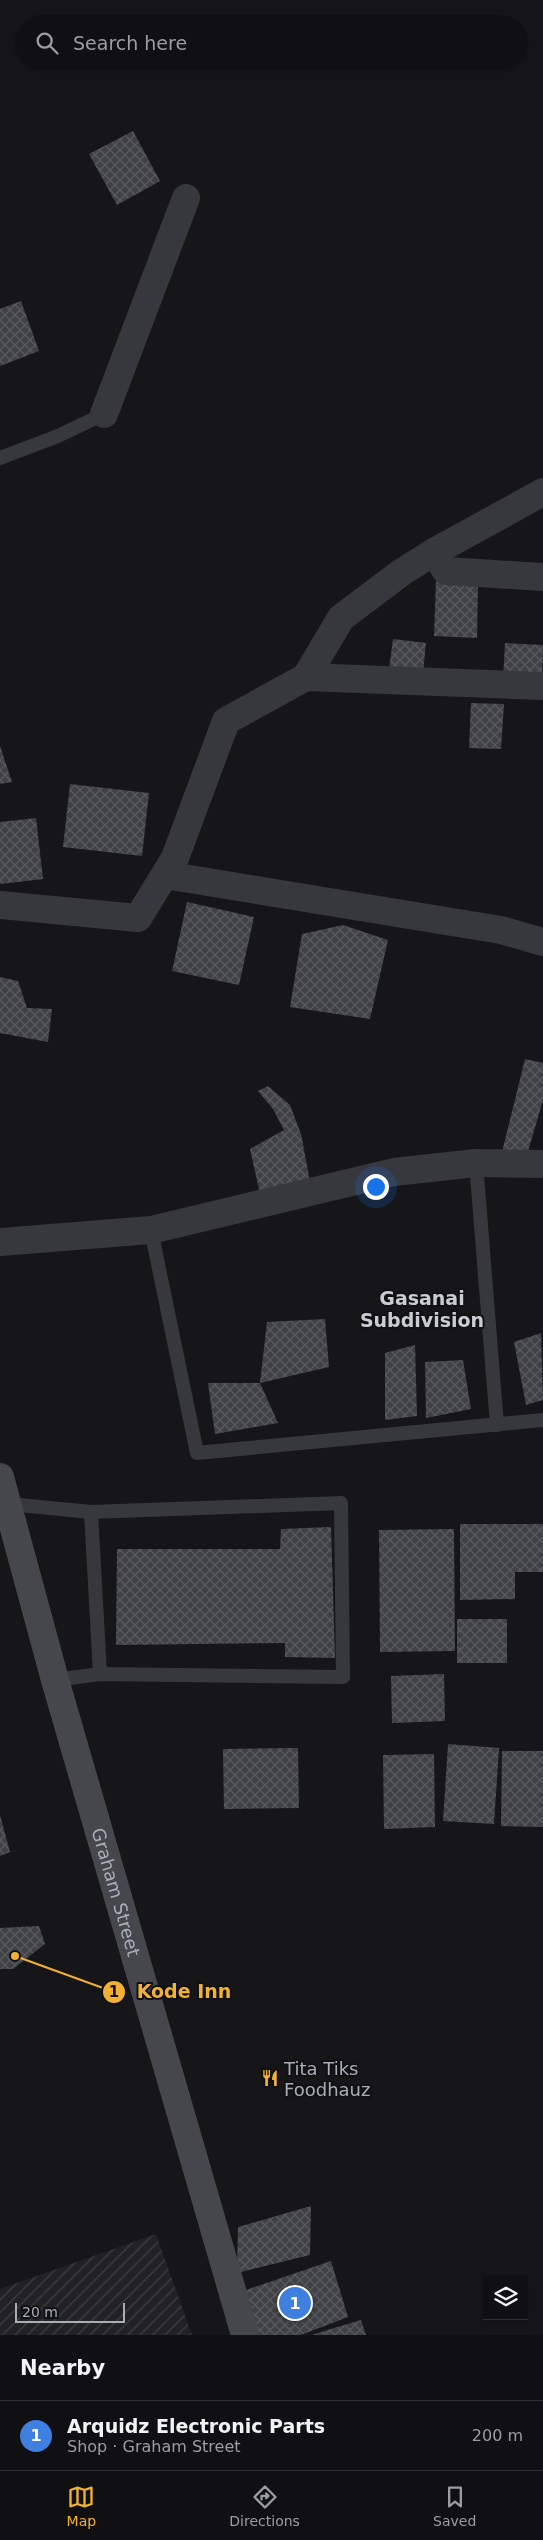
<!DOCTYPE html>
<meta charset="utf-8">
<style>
body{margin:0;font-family:"DejaVu Sans",sans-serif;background:#1e1e20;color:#f1f3f6}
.controls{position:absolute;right:15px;bottom:15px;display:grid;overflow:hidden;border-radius:0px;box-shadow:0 2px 8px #0003}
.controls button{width:45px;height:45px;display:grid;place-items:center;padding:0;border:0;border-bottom:1px solid #303032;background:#101012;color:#f1f3f6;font:25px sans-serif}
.scale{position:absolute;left:15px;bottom:12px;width:110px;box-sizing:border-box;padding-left:5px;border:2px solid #a8adb8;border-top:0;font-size:14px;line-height:18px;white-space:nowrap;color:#a8adb8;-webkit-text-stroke:4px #111113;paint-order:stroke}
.you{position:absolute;left:375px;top:1186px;width:18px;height:18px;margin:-12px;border:4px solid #fff;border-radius:50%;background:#1a73e8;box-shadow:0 0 0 8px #1a73e833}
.badge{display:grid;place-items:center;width:32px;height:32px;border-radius:50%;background:#f2b134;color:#fff;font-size:16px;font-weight:700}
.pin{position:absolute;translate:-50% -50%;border:2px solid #fff;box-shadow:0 1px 5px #0006}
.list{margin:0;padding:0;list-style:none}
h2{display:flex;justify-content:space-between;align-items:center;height:65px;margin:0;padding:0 20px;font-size:21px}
h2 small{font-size:16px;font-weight:400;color:#9c9d9f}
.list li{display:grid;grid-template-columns:32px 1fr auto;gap:15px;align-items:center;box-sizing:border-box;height:70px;padding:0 20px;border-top:1px solid #303032}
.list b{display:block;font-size:19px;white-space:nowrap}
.list p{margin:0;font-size:16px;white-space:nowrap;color:#9c9d9f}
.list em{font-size:16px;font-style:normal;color:#9c9d9f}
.icon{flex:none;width:28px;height:28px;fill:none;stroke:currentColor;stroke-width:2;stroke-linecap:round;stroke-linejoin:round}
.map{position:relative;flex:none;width:543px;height:2335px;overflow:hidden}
.search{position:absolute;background:#101012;box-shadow:0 2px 8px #0003;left:15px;right:15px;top:15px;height:55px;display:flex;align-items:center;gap:12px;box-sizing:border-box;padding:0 18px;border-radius:28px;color:#9c9d9f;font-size:19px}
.sheet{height:135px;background:#101012}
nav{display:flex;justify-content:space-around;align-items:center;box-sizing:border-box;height:70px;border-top:1px solid #303032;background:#101012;font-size:14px;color:#9c9d9f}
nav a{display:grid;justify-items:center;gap:2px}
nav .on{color:#f2b134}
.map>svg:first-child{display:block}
.industrial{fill:url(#industrial-furrows)}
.building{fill:url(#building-cross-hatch)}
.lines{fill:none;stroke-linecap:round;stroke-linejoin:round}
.lane{stroke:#37383d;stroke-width:14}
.street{stroke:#37383d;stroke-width:28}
.secondary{stroke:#45474d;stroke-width:28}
.labels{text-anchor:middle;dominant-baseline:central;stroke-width:4;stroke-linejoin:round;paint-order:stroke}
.street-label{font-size:18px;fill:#a8adb8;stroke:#111113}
.poi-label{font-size:18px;fill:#a8adb8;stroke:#111113;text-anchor:start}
.neighbourhood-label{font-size:19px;font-weight:bold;fill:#c9ccd4;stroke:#111113}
.leader{fill:none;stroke:#f2b134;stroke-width:2}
.callout-dot{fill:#f2b134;stroke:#111113;stroke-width:2}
.mark-label{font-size:15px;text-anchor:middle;font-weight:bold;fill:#111}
.callout-label{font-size:19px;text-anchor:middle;font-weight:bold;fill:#f2b134;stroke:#111113;stroke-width:4;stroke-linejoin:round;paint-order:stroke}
</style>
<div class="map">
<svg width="543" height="2335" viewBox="0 0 543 2335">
<defs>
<pattern id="industrial-furrows" width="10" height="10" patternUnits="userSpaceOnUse" patternTransform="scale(1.25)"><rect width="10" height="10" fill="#222225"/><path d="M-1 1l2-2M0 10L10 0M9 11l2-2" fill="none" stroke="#3f3f43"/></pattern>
<pattern id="building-cross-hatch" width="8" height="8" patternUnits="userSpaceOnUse" patternTransform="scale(1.25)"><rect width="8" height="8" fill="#404145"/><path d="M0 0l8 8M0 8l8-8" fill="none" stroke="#595a5e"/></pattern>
</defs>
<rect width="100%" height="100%" fill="#161618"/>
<path class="industrial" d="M156,2234l36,101h-192v-46z"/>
<g class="building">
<path d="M133,131l27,50 -43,24 -28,-51z"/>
<path d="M21,301l18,50 -39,15v-57z"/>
<path d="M436,581l42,2 -1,55 -43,-2z"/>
<path d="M393,639l33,4 -3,30 -34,-4z"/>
<path d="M505,643l38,2 -1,38 -39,-3z"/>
<path d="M471,703l33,1 -3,45 -32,-1z"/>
<path d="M0,746l12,36 -12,2z"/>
<path d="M70,784l79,9 -7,63 -79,-9z"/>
<path d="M36,818l7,61 -43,5v-62z"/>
<path d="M187,902l67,15 -15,68 -67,-14z"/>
<path d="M343,925l45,15 -18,79 -80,-12 12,-73z"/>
<path d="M0,977l18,4 9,27 25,1 -4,33 -48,-9z"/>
<path d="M525,1059l18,4v37l-16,55 -25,-3z"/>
<path d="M268,1086l22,19 11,29 9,47 -50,13 -10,-45 34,-19 -11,-21 -15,-18z"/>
<path d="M325,1319l4,48 -69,16 7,-61z"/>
<path d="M541,1333l2,67 -17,5 -12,-63z"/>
<path d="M415,1345l2,71 -32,4v-67z"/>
<path d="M463,1360l8,49 -45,9 -1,-56z"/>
<path d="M208,1383h52l18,40 -63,11z"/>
<path d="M460,1524h83v48h-28v27l-55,1z"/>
<path d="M331,1527l4,131 -50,-1v-14l-169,2 1,-96h163l1,-20z"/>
<path d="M454,1529l1,122 -75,1 -1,-122z"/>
<rect x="457" y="1619" width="50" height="44"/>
<path d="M444,1674l1,47 -53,2 -1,-47z"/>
<path d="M448,1744l51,4 -5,76 -51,-3z"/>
<path d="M298,1748l1,60 -75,1 -1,-60z"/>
<path d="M502,1751h41v76l-42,-1z"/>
<path d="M434,1754l1,73 -51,2 -1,-74z"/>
<path d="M0,1815l10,37 -10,4z"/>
<path d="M39,1926l6,18 -32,25h-13v-41z"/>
<path d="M311,2206l-1,49 -73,18 1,-46z"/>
<path d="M331,2261l17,56 -47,18h-42l-13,-45z"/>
<path d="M361,2320l5,15h-54l12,-4z"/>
</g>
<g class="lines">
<g class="lane">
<path d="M0,458l58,-22 46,-22"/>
<path d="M476,1163l21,262"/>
<path d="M151,1230l46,223 346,-33"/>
<path d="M9,1504l82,8 250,-9 2,174 -243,-3 -45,6"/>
<path d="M91,1512l9,162"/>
</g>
<g class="street">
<path d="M104,414l82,-216"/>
<path d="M434,552l12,19 97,6"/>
<path d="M306,677l237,9"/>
<path d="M165,875l336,55 42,12"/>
<path d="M0,905l138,13 37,-60 51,-137 80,-44 35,-59 61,-46 32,-20 109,-60"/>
<path d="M0,1242l151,-12 243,-58 82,-9 67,1"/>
</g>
<path class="secondary" id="s1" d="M0,1477l55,203 190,655"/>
</g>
<defs>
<g id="restaurant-bare" transform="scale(1.35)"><path d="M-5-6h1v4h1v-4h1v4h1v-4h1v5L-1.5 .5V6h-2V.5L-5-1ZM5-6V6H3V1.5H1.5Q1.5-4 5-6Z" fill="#f2b134" stroke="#111113" stroke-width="2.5" paint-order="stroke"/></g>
</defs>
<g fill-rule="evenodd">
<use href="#restaurant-bare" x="270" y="2078"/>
</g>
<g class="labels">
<g class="street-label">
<text stroke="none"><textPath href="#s1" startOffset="431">Graham Street</textPath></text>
</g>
<g class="poi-label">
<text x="284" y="2068">Tita Tiks<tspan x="284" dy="21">Foodhauz</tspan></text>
</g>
<g class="neighbourhood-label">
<text x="422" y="1298">Gasanai<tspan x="422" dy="22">Subdivision</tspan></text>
</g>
</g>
<path class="leader" d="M15 1956L114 1992"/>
<g class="callout-dot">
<circle cx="15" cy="1956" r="5"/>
<circle cx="114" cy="1992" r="12"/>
</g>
<g class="mark-label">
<text x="114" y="1997">1</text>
</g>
<g class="callout-label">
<text x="184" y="1998">Kode Inn</text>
</g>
</svg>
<div class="controls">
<button><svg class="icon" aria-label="layers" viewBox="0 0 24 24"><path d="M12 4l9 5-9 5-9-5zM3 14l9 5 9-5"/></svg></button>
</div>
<div class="scale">20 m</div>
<div class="you"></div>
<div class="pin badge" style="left:295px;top:2303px;background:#3f7fe0">1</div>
<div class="search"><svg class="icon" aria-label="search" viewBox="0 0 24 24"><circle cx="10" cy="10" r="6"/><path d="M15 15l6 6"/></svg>Search here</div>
</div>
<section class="sheet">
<h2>Nearby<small></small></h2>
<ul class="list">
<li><span class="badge" style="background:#3f7fe0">1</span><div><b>Arquidz Electronic Parts</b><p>Shop · Graham Street</p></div><em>200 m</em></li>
</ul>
</section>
<nav>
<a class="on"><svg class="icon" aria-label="map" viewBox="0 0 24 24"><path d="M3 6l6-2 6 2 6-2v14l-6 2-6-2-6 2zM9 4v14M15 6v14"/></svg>Map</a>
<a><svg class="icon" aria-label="directions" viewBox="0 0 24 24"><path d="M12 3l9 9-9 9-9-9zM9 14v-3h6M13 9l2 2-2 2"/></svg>Directions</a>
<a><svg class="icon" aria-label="saved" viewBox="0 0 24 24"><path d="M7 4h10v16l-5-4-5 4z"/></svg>Saved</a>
</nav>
